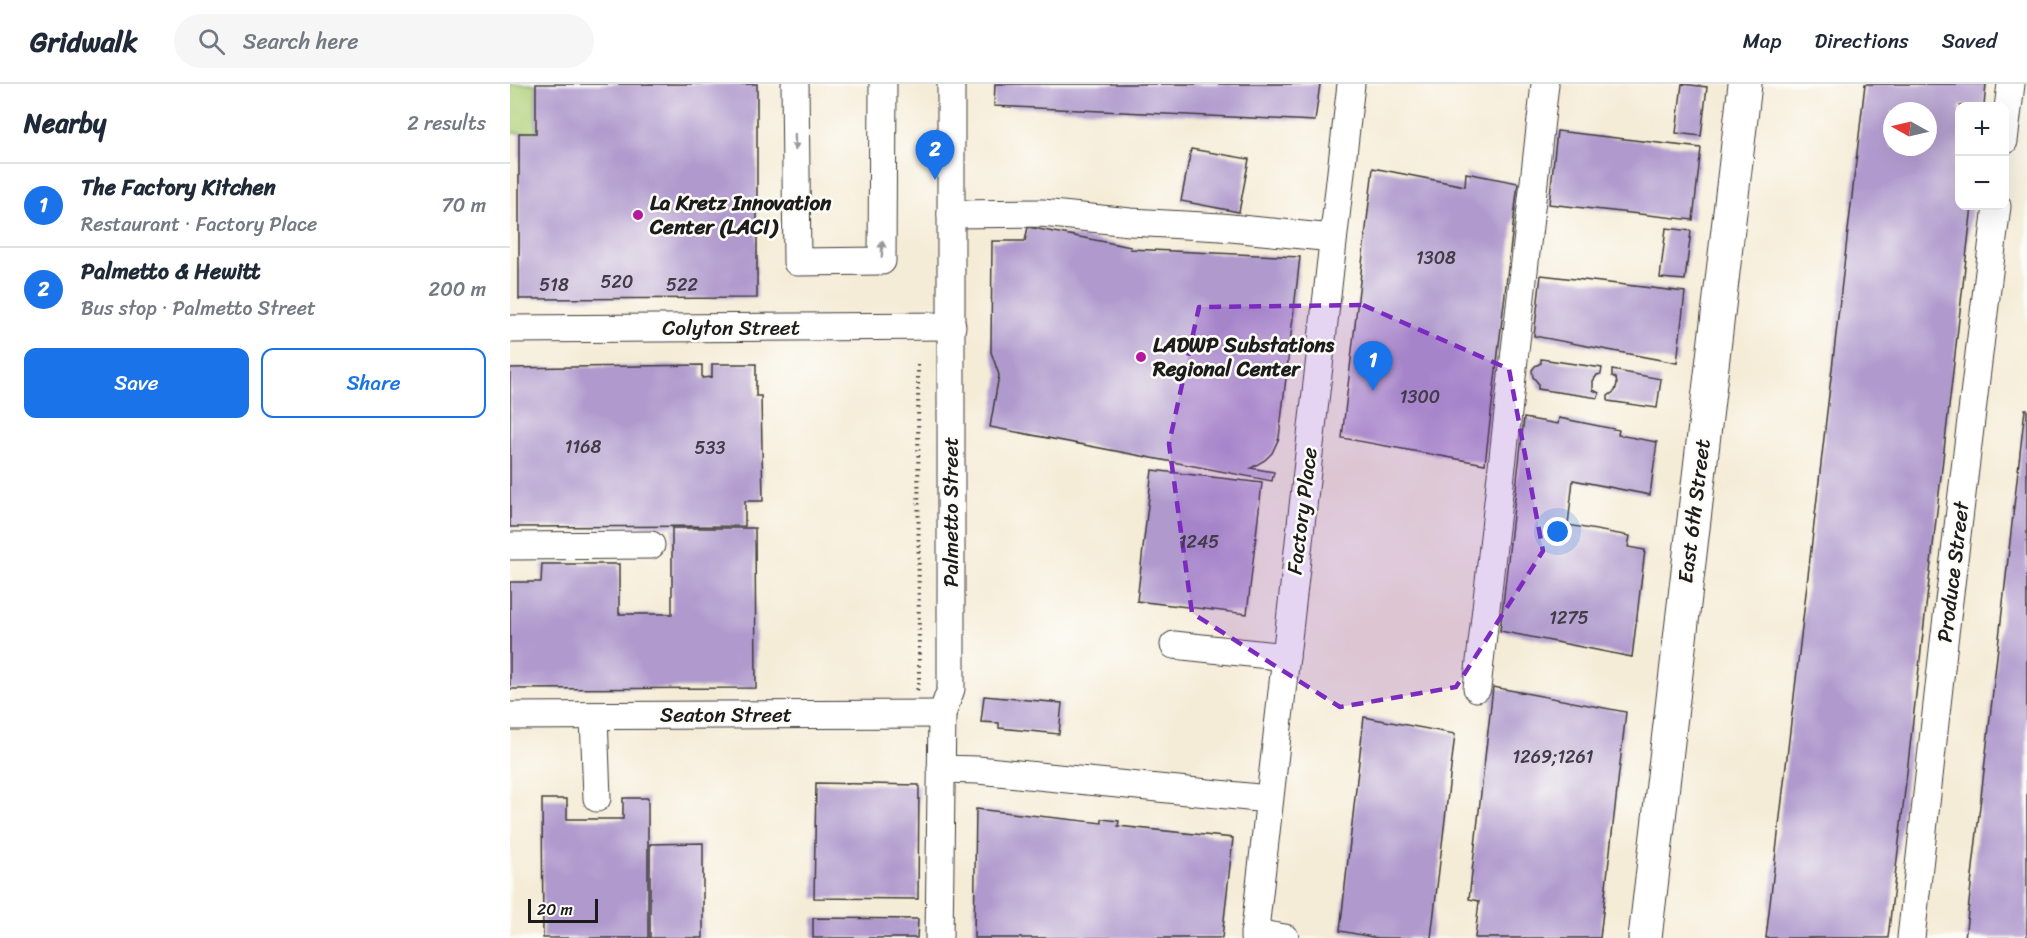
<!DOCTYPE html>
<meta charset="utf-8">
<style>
body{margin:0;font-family:Sriracha,sans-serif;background:#f6f6f7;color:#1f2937}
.controls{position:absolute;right:18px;top:18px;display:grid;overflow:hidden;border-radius:12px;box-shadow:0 6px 24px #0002}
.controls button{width:54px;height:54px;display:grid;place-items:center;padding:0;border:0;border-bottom:2px solid #e0e1e3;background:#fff;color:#1f2937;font:30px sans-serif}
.compass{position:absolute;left:1373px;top:18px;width:54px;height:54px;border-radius:50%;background:#fff;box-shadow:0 6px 24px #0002;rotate:278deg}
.scale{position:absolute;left:18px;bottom:15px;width:70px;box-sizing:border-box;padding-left:6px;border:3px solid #1c1c1c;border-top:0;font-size:16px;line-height:21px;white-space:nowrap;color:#1c1c1c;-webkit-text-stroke:4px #fdfcf7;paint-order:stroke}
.you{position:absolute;left:1048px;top:448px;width:21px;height:21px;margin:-15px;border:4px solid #fff;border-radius:50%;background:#1a73e8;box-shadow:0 0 0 9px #1a73e833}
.badge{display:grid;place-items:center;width:39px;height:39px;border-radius:50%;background:#1a73e8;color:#fff;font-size:20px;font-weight:700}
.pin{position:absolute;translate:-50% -50px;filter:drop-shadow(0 2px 3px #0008)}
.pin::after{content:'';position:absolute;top:32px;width:21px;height:18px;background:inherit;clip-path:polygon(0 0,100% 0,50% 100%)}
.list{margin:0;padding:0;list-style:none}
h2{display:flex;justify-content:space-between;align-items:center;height:78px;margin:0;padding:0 24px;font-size:26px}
h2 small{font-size:20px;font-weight:400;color:#747a83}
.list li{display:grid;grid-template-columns:39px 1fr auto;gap:18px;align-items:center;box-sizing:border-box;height:84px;padding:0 24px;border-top:2px solid #e0e1e3}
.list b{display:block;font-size:22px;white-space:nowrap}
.list p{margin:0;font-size:20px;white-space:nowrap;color:#747a83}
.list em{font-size:20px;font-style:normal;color:#747a83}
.actions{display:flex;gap:12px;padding:18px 24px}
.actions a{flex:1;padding:14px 0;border:2px solid #1a73e8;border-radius:12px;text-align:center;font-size:21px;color:#1a73e8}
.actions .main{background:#1a73e8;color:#fff}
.icon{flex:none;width:33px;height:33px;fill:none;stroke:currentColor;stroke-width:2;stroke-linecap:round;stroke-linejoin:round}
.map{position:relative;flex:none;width:1517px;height:854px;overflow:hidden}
header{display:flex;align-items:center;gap:36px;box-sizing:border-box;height:84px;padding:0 30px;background:#fff;border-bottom:2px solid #e0e1e3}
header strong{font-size:28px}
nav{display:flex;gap:33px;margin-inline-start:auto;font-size:21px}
.search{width:420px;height:54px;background:#f6f6f7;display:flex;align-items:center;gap:15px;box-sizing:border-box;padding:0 21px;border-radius:33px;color:#747a83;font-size:22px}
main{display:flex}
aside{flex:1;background:#fff}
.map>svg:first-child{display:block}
.green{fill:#adcf77;stroke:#64764a;stroke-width:1.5}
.building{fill:#b09acd;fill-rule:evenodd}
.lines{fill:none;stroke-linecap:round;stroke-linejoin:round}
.minor-casing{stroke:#3d3b38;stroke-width:29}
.major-casing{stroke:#3d3b38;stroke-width:35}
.path{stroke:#3d3b38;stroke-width:4;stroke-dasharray:1.5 4.5;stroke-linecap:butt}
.minor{stroke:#fff;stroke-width:27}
.major{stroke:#fff;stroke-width:33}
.oneway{fill:#999}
.marked{fill:#7b2cbf;fill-opacity:0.2;stroke:#7b2cbf;stroke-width:4.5;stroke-dasharray:12 8;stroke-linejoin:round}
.poi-dot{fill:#b5179e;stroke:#fdfcf7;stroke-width:2}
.labels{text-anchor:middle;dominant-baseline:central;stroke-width:5;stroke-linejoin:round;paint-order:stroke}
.number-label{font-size:18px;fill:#413c48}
.poi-label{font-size:21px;font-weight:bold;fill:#1c1c1c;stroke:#fdfcf7;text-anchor:start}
.street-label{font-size:21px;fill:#1c1c1c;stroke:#fdfcf7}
</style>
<header>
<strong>Gridwalk</strong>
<div class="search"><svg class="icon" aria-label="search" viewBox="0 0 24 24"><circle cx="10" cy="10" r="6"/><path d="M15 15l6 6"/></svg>Search here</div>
<nav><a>Map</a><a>Directions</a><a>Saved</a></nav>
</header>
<main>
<aside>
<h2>Nearby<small>2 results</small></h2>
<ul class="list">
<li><span class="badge">1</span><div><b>The Factory Kitchen</b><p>Restaurant · Factory Place</p></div><em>70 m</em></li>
<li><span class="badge">2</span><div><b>Palmetto &amp; Hewitt</b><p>Bus stop · Palmetto Street</p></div><em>200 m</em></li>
</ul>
<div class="actions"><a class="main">Save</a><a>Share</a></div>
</aside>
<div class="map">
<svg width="1517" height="854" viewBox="0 0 1517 854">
<rect width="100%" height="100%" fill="#fdfcf7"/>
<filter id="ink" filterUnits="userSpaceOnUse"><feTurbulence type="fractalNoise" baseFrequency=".0167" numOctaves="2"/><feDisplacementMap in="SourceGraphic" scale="12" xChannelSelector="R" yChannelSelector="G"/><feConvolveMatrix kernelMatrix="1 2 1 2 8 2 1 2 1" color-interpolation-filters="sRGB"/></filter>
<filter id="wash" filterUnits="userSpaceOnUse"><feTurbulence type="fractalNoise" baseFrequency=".008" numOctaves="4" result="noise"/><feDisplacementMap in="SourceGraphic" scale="24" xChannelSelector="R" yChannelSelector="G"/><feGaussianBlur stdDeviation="1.35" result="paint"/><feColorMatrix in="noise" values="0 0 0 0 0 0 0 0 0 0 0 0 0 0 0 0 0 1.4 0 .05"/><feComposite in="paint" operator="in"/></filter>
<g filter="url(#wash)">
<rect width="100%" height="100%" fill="#f5ecd7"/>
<rect class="green" x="0" y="0" width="26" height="49"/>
<g id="blocks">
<g class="building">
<path d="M26,0h221v214l-238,1v-166h17z"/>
<path d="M485,0h325l-5,37 -321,-15z"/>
<path d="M1172,0l25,3 -6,49 -25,-3z"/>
<path d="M1355,0h121l-2,22h-24v100h12l-84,732h-122zM1382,27h36v36h-36z"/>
<path d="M1047,47l144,17 -8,72 -144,-16z"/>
<path d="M681,65l58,10 -10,53 -58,-11z"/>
<path d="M863,84l92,18 1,-13 52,10 -33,281 -143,-26z"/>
<path d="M518,143l103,20 -1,2 170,8 -21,181 -7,15 -7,7 -14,8 23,4 -2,9 -282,-54 9,-52 -8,-23 1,-111h33z"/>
<path d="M1156,144l25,3 -6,49 -25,-2z"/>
<path d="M1031,191l144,17 -8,71 -143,-27z"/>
<path d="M1031,275l61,9 -1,6 -4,1 -4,6v9l6,3 -1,5 -60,-9v-6l-5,-6 -1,-7 3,-4 6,-3z"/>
<path d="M202,280h44v32h5l2,105h-18v25l-235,1v-159l192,-3v13l10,-1z"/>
<path d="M1102,286l49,9 -4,29 -49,-7v-5l7,-5 2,-7 -1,-6 -4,-2z"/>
<path d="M1515,325h2v529h-62z"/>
<path d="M1014,334l34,6 1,-6 60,12 -1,5 39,7 -7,53 -77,-15 -5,45 62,11 -2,11 17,3 -13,107 -132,-26z"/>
<path d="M642,386l110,13 -15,131 -110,-13z"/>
<path d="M162,444h83l1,160 -246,1v-107h31l1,-18h77v50h53z"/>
<path d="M983,603l133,25 -26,226h-125l4,-37 -10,-2z"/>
<path d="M474,612l78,7 -3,31 -60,-6v-5l-18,-1z"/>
<path d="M854,633l91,17 -24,204h-53l-38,-7z"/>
<path d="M306,699l103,2 -1,114 -104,-1z"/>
<path d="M113,714h25v140h-105l-1,-139h25v20h56z"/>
<path d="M466,725l126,14v-4l17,2 -1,5 115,12 -11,100h-248z"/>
<path d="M193,759v95h-53v-94z"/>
<path d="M303,834l105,1 -1,19h-104z"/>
</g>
</g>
</g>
<g filter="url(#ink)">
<use href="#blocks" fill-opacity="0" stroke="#3d3b38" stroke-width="1.5"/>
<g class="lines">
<g class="minor-casing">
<g id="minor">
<path d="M285,0l2,178 85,-1 1,-177"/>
<path d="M1494,57l7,-57"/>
<path d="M441,130l91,-1 88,9 91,5 112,11"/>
<path d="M0,245l442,-3"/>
<path d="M0,462l141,-1"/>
<path d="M664,561l112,12"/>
<path d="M967,604l68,-604"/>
<path d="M0,632l432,-2"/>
<path d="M84,632l3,82"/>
<path d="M431,685l37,1 290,29"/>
<path d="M744,849l31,5"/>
<path d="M429,854l3,-224 9,-25v-605"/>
<path d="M744,854l97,-854"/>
<path d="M1401,854l33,-296 53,-436"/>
</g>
</g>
<g class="major-casing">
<path id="major" d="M1135,854l100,-854"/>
</g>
<path class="path" d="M407,606l2,-5 -1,-321"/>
<use href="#minor" class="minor"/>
<use href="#major" class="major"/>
</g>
<defs><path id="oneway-solid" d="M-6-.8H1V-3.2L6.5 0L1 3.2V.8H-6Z" transform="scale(1.5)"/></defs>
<g class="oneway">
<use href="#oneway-solid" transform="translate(285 58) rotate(89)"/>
<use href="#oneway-solid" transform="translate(372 165) rotate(-89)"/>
</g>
</g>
<path class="marked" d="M853,221l146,64 34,182 -87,136 -116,20 -148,-94 -23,-169 30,-137z"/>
<g class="poi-dot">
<circle cx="128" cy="131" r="6"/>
<circle cx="631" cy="273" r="6"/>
</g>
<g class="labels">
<g class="number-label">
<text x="926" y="174">1308</text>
<text x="107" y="198">520</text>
<text x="44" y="201">518</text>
<text x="172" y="201">522</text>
<text x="910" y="313">1300</text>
<text x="73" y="363">1168</text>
<text x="200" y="364">533</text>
<text x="689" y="458">1245</text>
<text x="1059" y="534">1275</text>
<text x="1043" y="673">1269;1261</text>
</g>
<g class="poi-label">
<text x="140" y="119">La Kretz Innovation<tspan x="140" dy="24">Center (LACI)</tspan></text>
<text x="643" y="261">LADWP Substations<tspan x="643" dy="24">Regional Center</tspan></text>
</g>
<g class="street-label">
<text x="221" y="244">Colyton Street</text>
<text transform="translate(792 427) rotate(-83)">Factory Place</text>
<text transform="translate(1184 427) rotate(-83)">East 6th Street</text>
<text transform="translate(441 428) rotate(-90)">Palmetto Street</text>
<text transform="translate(1443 488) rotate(-83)">Produce Street</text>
<text x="216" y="631">Seaton Street</text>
</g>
</g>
</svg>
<div class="controls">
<button>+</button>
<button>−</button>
</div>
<svg class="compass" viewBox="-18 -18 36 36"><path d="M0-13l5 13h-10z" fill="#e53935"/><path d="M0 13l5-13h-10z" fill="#747a83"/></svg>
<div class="scale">20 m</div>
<div class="you"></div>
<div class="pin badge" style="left:863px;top:307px">1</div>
<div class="pin badge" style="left:425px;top:96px">2</div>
</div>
</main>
